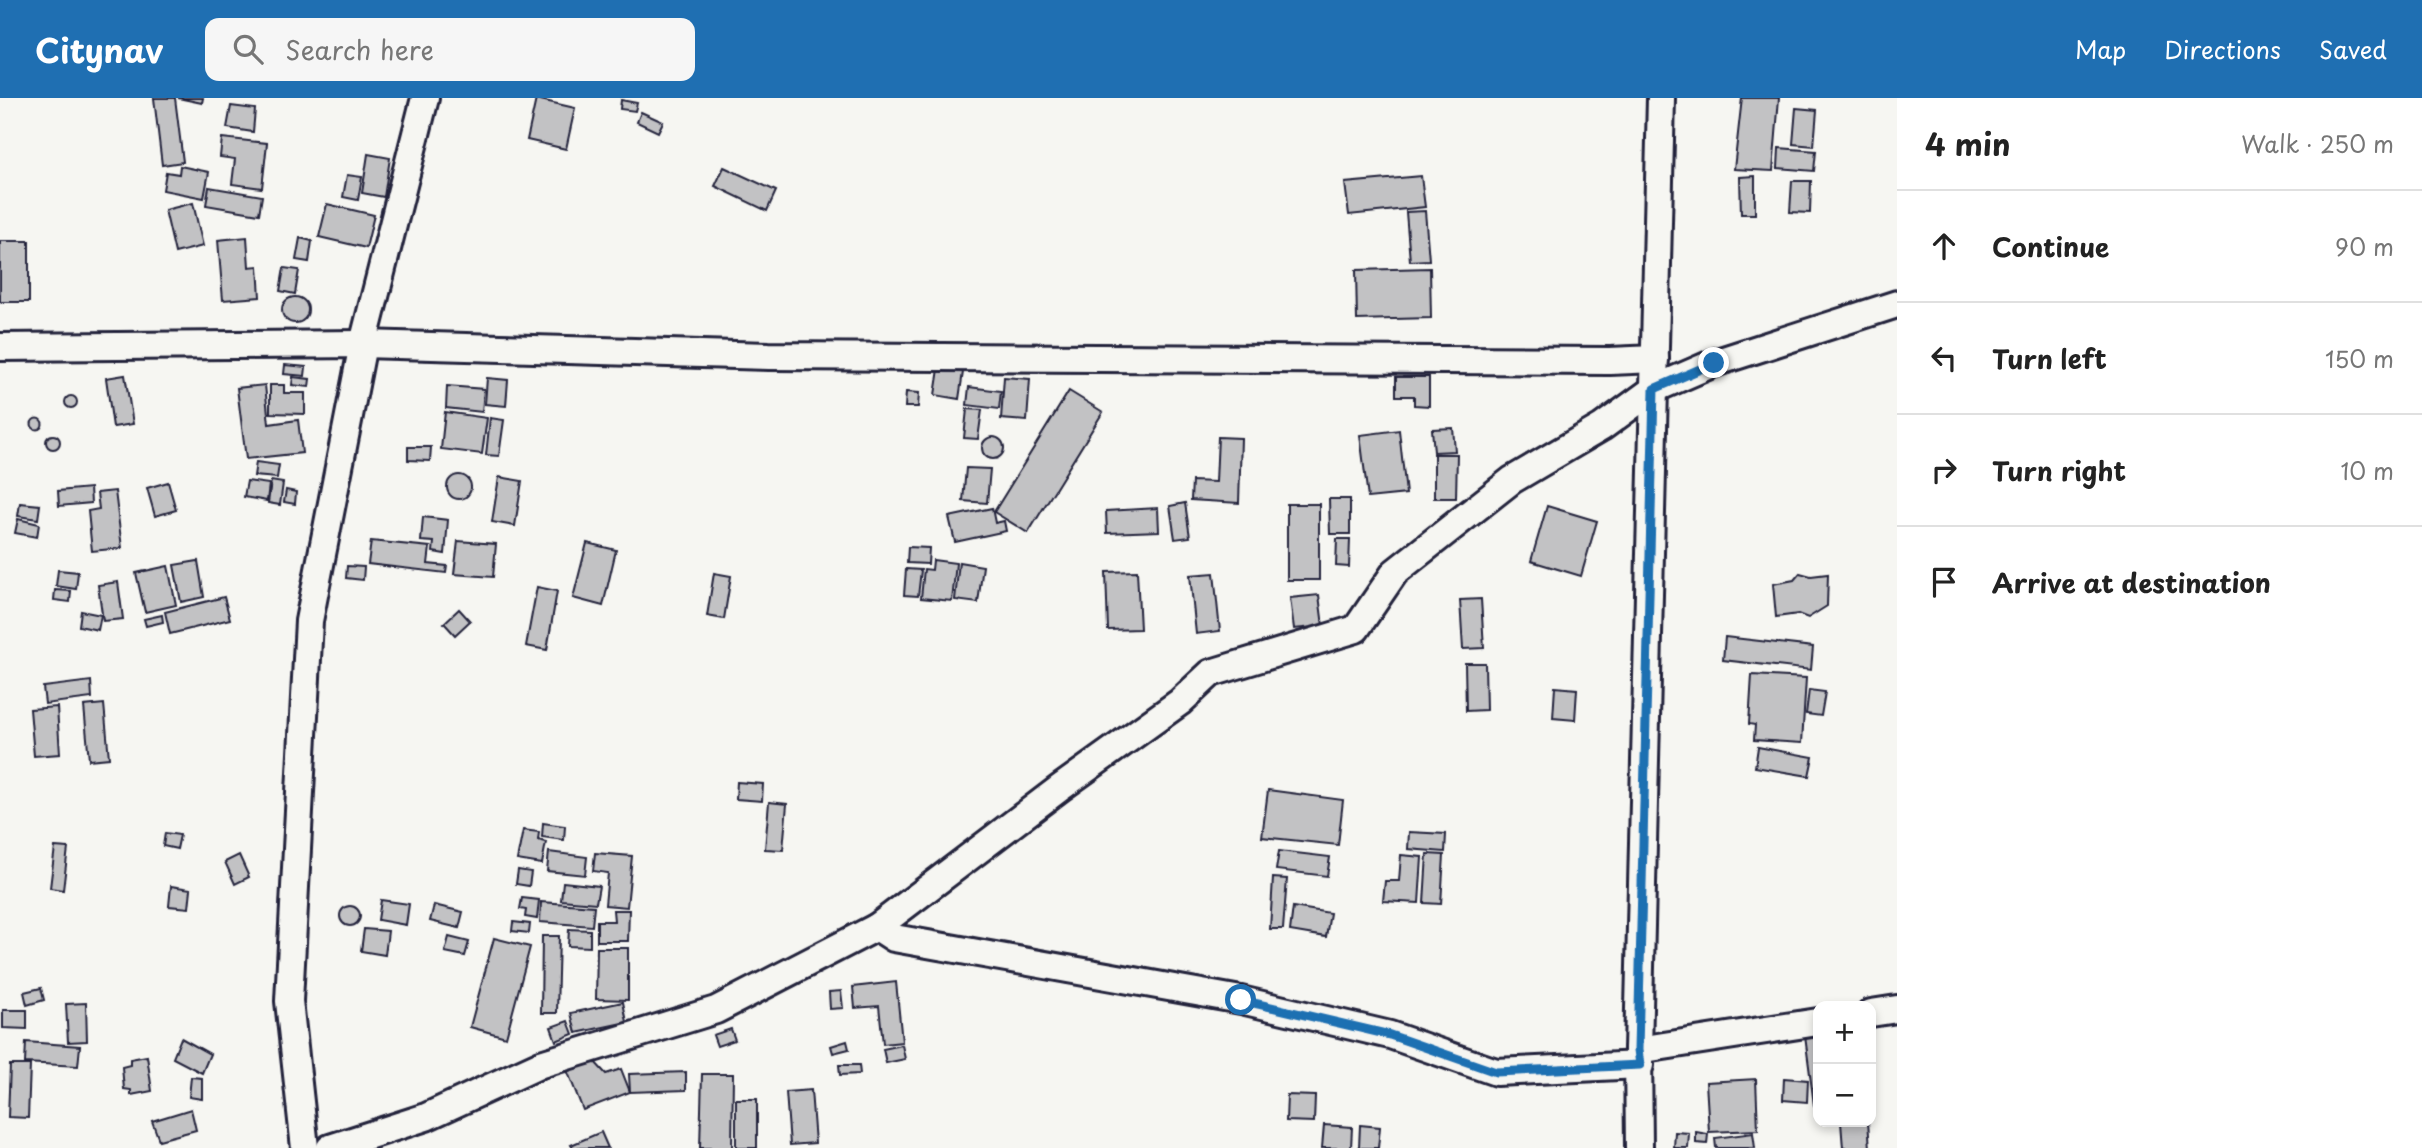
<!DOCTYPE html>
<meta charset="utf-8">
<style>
body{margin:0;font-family:"Playpen Sans",sans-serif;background:#f6f6f6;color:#222}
.controls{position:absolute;right:21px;bottom:21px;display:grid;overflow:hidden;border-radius:14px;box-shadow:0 4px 10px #0003}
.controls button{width:63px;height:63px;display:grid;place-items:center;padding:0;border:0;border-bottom:2px solid #e0e0e0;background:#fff;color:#222;font:35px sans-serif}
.stop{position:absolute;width:21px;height:21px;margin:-16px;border:5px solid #1f6fb2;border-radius:50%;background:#fff}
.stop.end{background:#1f6fb2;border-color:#fff;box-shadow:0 2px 7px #0008}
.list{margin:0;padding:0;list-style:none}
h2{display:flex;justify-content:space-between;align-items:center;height:91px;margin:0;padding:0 28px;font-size:30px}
h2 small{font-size:23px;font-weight:400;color:#767676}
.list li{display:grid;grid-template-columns:46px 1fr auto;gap:21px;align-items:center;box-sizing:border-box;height:112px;padding:0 28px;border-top:2px solid #e0e0e0}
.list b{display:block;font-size:26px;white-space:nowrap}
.list em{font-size:23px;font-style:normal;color:#767676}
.icon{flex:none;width:38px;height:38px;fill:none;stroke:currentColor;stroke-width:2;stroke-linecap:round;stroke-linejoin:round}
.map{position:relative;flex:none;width:1897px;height:1050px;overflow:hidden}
header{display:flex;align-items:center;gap:42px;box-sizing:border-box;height:98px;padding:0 35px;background:#1f6fb2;color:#fff}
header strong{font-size:33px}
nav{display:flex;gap:38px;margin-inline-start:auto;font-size:24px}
.search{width:490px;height:63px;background:#f6f6f6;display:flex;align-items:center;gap:18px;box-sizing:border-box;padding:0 24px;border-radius:14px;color:#767676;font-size:26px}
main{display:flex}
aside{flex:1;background:#fff}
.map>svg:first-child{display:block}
.building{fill:#c2c2c4;stroke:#22223b;stroke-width:2}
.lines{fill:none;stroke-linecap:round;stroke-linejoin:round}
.street-casing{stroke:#22223b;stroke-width:32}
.street{stroke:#f6f6f2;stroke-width:26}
.route{stroke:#1f6fb2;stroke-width:9}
</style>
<header>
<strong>Citynav</strong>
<div class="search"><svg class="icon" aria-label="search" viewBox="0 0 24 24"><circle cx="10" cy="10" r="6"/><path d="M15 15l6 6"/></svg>Search here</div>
<nav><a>Map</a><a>Directions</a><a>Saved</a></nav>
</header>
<main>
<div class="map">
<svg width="1897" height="1050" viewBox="0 0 1897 1050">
<rect width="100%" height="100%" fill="#f6f6f2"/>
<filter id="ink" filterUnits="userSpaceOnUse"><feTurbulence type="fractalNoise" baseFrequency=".0143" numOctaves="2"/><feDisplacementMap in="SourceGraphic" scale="14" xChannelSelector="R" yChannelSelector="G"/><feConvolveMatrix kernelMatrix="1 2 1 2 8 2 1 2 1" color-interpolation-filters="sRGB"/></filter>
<g filter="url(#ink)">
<g class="building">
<path d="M154,0h21l8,64 -21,3z"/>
<path d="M178,0h25l-1,5z"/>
<path d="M1742,0h37l-6,73 -39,-2z"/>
<path d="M536,1l39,9 -9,41 -39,-9z"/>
<path d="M621,2l16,3 -2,8 -15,-2z"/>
<path d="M231,8l24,3 -2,23 -26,-4z"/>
<path d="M1796,10l21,2 -3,36 -21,-2z"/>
<path d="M641,14l22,10 -5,10 -21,-10z"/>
<path d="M222,40l45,5 -5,45 -30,-4 3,-25 -15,-2z"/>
<path d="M1779,50l37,3 -2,20 -36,-3z"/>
<path d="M368,56l22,4 -6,39 -22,-4z"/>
<path d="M180,68l29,6 -5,26 -41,-8 3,-18 13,2z"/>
<path d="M724,69l52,24 -9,20 -52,-25z"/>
<path d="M347,77l15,2 -4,23 -15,-3z"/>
<path d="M1421,78l4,31 -76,8 -4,-32z"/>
<path d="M1755,78v38h-14l-1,-37z"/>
<path d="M1792,83h19l-1,32 -20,-1z"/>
<path d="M209,89l53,9 -3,18 -53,-9z"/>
<path d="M193,105l10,43 -28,7 -10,-43z"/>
<path d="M327,106l47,11 -8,33 -47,-11z"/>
<path d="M1425,113l4,49 -19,1 -4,-49z"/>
<path d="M247,139l2,30 9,-1 2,31 -37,3 -5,-60z"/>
<path d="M300,140l12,3 -3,21 -13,-2z"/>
<rect x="0" y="143" width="29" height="61"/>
<path d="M284,170l15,2 -4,24 -15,-3z"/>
<path d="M1430,170l1,50 -74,2 -1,-50z"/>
<circle cx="295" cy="212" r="13"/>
<path d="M285,267l21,2 -1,9 -21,-2z"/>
<path d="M939,271l24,3 -4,27 -24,-4z"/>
<path d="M125,277l8,49 -20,3 -7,-49z"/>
<path d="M293,279l17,2 -1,8 -17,-2z"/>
<path d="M1004,279l26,2 -3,42 -26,-2z"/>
<path d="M1396,279h33v29l-15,-1v-9h-18z"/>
<path d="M487,280l21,2 -2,26 -21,-2z"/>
<path d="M265,287l4,39 29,-4 4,33 -56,6 -9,-71z"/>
<path d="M270,287h14v8h21v21l-35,-1z"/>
<path d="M447,288l37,3 -2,23 -36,-4z"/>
<path d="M969,289l32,4 -2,18 -32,-4z"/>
<path d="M1069,293l34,21 -75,121 -34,-21z"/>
<path d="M906,294l13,1 -1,14h-13z"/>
<circle cx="71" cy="304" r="6"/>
<path d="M967,311l15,1 -4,29 -14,-1z"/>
<path d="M445,314l42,6 -5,36 -41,-5z"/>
<path d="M490,320l14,2 -5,36 -13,-1z"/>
<circle cx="37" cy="326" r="5.5"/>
<path d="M1453,330l2,23 -21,1 -2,-23z"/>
<path d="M1399,332l7,64 -38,4 -8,-63z"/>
<circle cx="53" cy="344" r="7"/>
<circle cx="993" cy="350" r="11"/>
<path d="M1218,339l23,1 -2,65 -48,-3 1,-19 24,1z"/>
<path d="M408,349h23l-1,14 -22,-1z"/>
<path d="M1434,356h23l-1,44h-22z"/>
<path d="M256,364l23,3 -2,13 -23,-2z"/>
<path d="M966,370l24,1 -3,34 -24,-2z"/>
<circle cx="459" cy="389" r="12"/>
<path d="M499,379l23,4 -7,45 -23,-4z"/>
<path d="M247,383l22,3 -2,17 -23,-4z"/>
<path d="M271,383l12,2 -3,22 -12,-2z"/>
<path d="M168,384l8,28 -21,6 -8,-28z"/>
<path d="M90,390l1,15 -32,3 -1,-15z"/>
<path d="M286,392l10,2 -1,12 -11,-2z"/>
<path d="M115,393l7,57 -30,3 -4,-40 11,-2 -2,-16z"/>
<path d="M1329,401h21v35h-20z"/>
<path d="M20,405l20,2 -2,14 -20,-3z"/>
<path d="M1185,405l5,34 -15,2 -5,-33z"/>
<rect x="1287" y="406" width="32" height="76"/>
<path d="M1547,408l50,15 -16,55 -50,-15z"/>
<path d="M992,410l3,15 9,-2 2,10 -51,11 -6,-25z"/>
<path d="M1158,410l1,23 -52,2 -1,-22z"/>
<path d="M423,419l25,3 -3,34 -12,-2 1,-10 -13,-1z"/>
<path d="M18,421l21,5 -2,13 -22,-4z"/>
<path d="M1337,441h13l-1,28 -13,-1z"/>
<path d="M371,443l59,6 -2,17 19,2 -1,7 -78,-9z"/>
<path d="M458,443l38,3 -3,33 -39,-3z"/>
<path d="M587,445l29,7 -13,56 -30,-8z"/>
<path d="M908,449l21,1 -1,16 -21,-1z"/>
<path d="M933,462l23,3 -4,38 -31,-3 3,-29 8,1z"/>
<path d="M198,463l6,36 -23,5 -7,-37z"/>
<path d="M959,464l24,4 -5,37 -23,-3z"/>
<path d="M168,468l8,39 -31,7 -9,-39z"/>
<path d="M347,468l17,1 -1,13 -17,-2z"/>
<path d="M906,471l15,1 -3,26 -14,-1z"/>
<path d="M58,472l20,2 -2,17 -20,-3z"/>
<path d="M1137,473l3,58 -32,1 -2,-58z"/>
<path d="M714,475l17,3 -7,43 -17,-3z"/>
<path d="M1214,475l6,58 -24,3 -6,-59z"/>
<path d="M1800,475l11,3 17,-2 -1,32 -19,12 -10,-4 -22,3 -3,-33 21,-4z"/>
<path d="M118,484l5,37 -20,2 -5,-36z"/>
<path d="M537,489l20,4 -10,59 -21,-4z"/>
<path d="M55,492l16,1 -1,11 -16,-2z"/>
<path d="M1319,497l4,31 -29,3 -4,-31z"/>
<path d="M224,499l6,22 -60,15 -5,-22z"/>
<path d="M1481,501l3,49 -21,1 -3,-49z"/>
<path d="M459,511l11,12 -15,14 -11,-12z"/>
<path d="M81,513l20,4 -3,15 -19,-4z"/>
<path d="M162,517l1,7 -17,4 -2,-7z"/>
<path d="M1725,539l88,10 -2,23 -88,-10z"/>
<path d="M1465,565h20l1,47 -20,1z"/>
<path d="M1752,577l54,3 -4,65 -48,-3 1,-15 -6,-1z"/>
<path d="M91,583l1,17 -47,6 -2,-17z"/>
<path d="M1555,589l22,2 -2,31 -22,-2z"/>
<path d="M1809,592l16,2 -4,24 -15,-2z"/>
<path d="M104,606l5,54 -20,2 -5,-54z"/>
<path d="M57,609l3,47 -26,2 -4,-47z"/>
<path d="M1758,649l55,10 -4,19 -54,-9z"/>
<path d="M737,684l26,2 -1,17 -26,-2z"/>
<path d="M1268,692l75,10 -5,45 -76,-8z"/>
<path d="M769,704l18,2 -4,46 -18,-1z"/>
<path d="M543,725l22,3 -1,14 -22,-3z"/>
<path d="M523,732l16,2 -1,8 8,2 -4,22 -25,-4z"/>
<path d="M1409,734l37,2 -1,18 -37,-3z"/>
<path d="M165,735l15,2 -3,14 -14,-3z"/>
<path d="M55,749l13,1 -5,42 -13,-2z"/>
<path d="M1279,753l51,6 -3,19 -51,-6z"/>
<path d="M549,754l38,5 -2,18 -38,-4z"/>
<path d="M595,755l37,3 -5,51 -22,-2 3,-32 -15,-2z"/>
<path d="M1427,756l17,1 -3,49 -17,-1z"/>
<path d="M239,757l10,22 -14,7 -10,-22z"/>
<path d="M1401,757l21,2 -3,46 -36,-2 2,-20h14z"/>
<path d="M518,772l13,2 -2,14 -13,-2z"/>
<path d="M1273,780l14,1 -4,50h-13z"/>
<path d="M563,784l36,4 -3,17 -35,-3z"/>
<path d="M171,788l20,3 -2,19 -20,-2z"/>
<path d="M522,800l17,2 -2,19 -12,-2 1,-7 -6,-1z"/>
<path d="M381,802l28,4 -3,21 -28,-5z"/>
<path d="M541,804l53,4 -2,20 -52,-4z"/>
<path d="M434,807l29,7 -4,16 -29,-7z"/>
<circle cx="350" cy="818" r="10"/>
<path d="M1293,809l37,6 -4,24 -36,-6z"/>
<path d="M613,812h16l-1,31h-31v-20h17z"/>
<path d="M513,824l17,2 -1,9 -17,-2z"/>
<path d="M364,831l24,2 -3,24 -24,-4z"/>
<path d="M569,831l21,1v17l-22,-1z"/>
<path d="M542,838h17l-2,77h-16z"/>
<path d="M449,839l20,5 -4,14 -20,-4z"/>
<path d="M494,840l36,9 -24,90 -36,-10z"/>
<path d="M597,850h31v52l-32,-1z"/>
<path d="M896,884l6,60 -19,2 -4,-38 -24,2 -2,-21z"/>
<path d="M41,890l3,12 -17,5 -3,-13z"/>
<path d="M841,893l2,17 -13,1 -1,-17z"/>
<path d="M623,904l4,20 -51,11 -5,-20z"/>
<path d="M86,905l1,38 -19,1 -2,-38z"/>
<path d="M3,912h24v19l-24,-1z"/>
<path d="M568,923l5,13 -17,7 -5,-14z"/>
<path d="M731,931l4,11 -18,6 -4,-11z"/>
<path d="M1818,936v70l-4,1 -9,-69z"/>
<path d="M181,940l29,16 -8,19 -29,-15z"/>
<path d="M847,943l2,8 -16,4 -2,-7z"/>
<path d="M26,944l54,4 -2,20 -53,-3z"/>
<path d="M902,947l3,14 -19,4 -3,-14z"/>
<path d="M147,958l5,35 -21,4v-5l-7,-1 -2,-22 8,-2v-6z"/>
<path d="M593,962l13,14 15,-5 9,23 -47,18 -16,-40z"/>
<path d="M10,967h20l-2,53 -20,-1z"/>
<path d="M839,967h20l1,9 -20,1z"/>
<path d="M686,974v18l-56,2 -1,-18z"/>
<path d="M702,976h31l-1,74h-32z"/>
<path d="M191,979l11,1v21l-13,-2z"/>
<path d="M1784,980l24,2 -1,22 -24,-2z"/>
<path d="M1756,981l2,51 -49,2 -3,-50z"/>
<path d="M811,992l4,53 -25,2 -4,-53z"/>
<path d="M1287,997l28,1 -1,26 -28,-1z"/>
<rect x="736" y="1001" width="21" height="49"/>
<path d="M191,1011l5,21 -37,10 -7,-19z"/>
<path d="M1841,1024h27l2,26h-27z"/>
<path d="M1324,1027l28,2 -1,21h-29z"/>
<path d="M1360,1027l20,2 -2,21h-19z"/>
<path d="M601,1034l7,16h-35l-2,-3z"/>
<path d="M1675,1034l14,1 -1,15h-14z"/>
<path d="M1696,1034l12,2 -1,10 -11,-1z"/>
<path d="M1753,1035l2,15h-39l-1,-10z"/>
</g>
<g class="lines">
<g class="street-casing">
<g id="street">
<path d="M0,249l363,-3 406,12 841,5 45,-2"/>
<path d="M877,829l17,11 347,62 149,35 106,37 144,-7"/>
<path d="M1871,915l26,-4"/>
<path d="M1638,952l180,-28"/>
<path d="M305,1050l-16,-147 20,-380 54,-277 62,-246"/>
<path d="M330,1050l96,-31 115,-53 175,-54 161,-83 183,-139 120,-86 31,-29 145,-44 39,-57 117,-92 90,-53 52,-38 60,-26 183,-59"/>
<path d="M1639,1050l-1,-98 23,-952"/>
</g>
</g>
<use href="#street" class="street"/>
</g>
</g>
<g class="lines" filter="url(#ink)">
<path class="route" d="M1241,902l149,35 106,37 144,-7 -2,-15 16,-661 60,-26"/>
</g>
</svg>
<div class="controls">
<button>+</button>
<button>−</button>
</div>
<div class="stop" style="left:1241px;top:902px"></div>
<div class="stop end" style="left:1714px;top:265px"></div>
</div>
<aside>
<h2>4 min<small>Walk · 250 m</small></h2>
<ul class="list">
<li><svg class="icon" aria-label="ahead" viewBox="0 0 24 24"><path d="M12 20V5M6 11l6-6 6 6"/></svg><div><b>Continue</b></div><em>90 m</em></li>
<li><svg class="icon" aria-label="left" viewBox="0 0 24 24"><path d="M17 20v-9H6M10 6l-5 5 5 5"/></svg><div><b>Turn left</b></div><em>150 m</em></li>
<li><svg class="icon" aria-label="right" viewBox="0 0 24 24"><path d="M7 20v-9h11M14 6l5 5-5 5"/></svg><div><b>Turn right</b></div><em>10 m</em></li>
<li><svg class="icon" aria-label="arrive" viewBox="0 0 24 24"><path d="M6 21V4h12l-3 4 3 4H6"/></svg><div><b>Arrive at destination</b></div></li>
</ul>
</aside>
</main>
